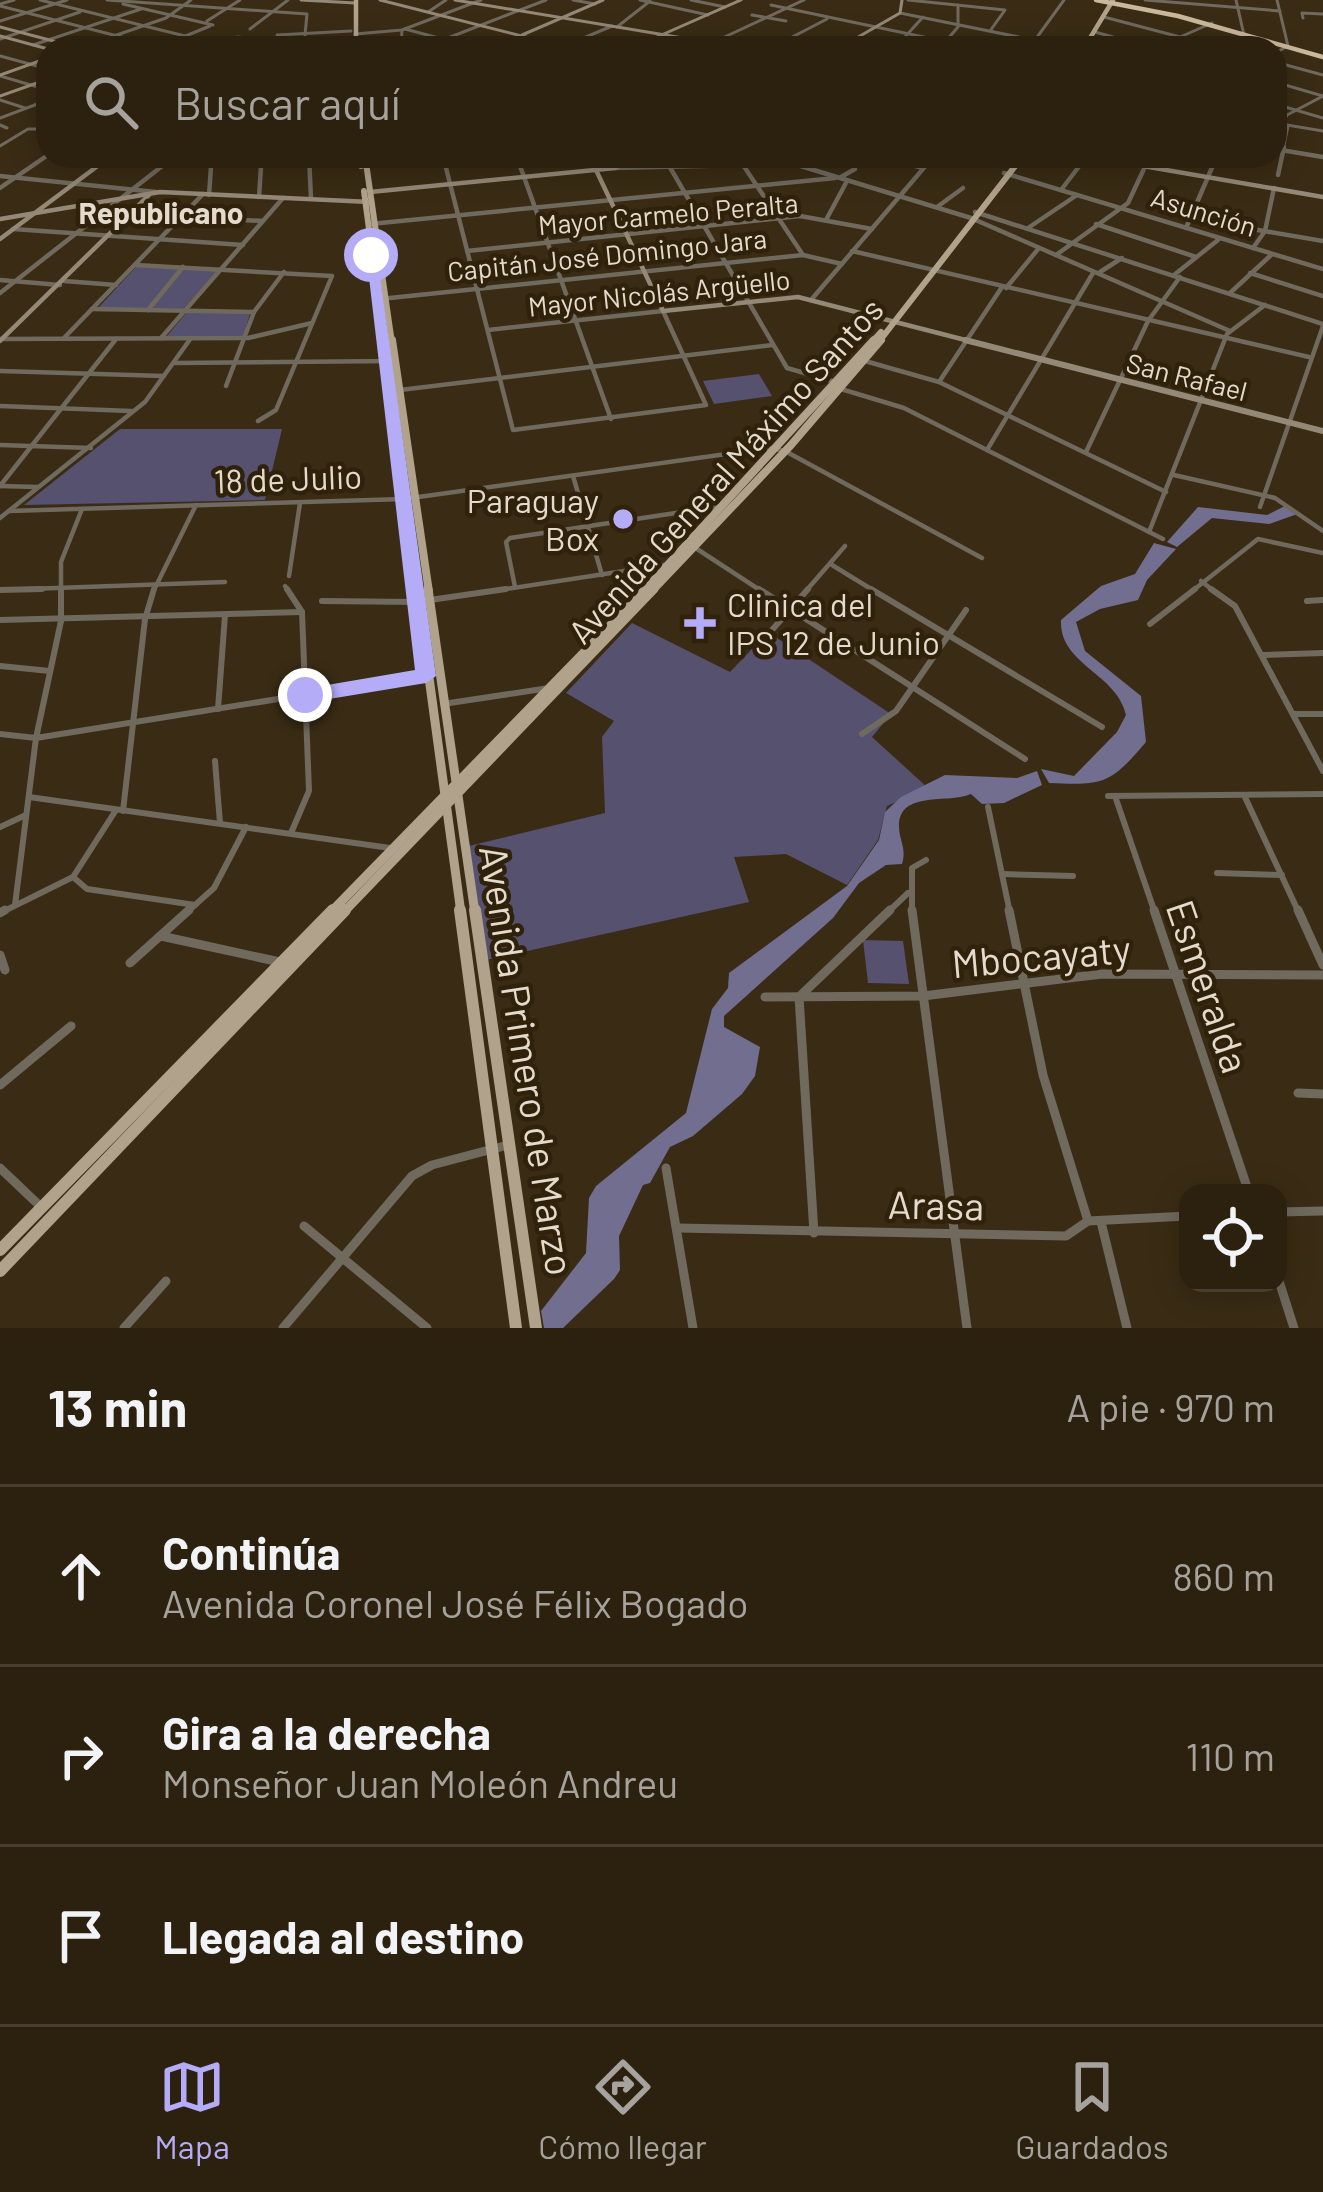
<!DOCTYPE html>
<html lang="es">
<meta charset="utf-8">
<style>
body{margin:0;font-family:Barlow,sans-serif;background:#382e1d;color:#f1f3f6}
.controls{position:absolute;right:36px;bottom:36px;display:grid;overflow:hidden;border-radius:24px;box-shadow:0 6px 30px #0003}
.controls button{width:108px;height:108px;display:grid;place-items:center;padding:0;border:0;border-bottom:3px solid #483e2f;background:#2c210f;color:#f1f3f6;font:60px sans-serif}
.stop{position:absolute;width:36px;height:36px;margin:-27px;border:9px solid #b5acf8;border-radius:50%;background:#fff}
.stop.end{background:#b5acf8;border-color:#fff;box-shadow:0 3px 12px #0008}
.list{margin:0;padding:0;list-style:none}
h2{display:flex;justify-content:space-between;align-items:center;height:156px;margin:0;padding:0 48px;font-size:51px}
h2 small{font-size:39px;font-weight:400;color:#a6a39e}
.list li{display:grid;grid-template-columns:78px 1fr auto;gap:36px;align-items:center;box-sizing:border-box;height:180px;padding:0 48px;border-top:3px solid #483e2f}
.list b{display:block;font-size:45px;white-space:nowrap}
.list p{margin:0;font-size:39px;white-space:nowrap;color:#a6a39e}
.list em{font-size:39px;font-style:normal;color:#a6a39e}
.icon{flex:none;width:66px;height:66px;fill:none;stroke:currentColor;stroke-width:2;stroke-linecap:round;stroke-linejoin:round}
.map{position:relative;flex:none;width:1323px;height:1328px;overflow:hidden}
.search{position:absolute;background:#2c210f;box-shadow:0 6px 30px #0003;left:36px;right:36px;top:36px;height:132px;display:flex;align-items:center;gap:30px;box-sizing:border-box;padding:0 42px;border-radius:36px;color:#a6a39e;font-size:45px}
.sheet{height:696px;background:#2c210f}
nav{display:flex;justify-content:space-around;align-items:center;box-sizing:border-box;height:168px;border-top:3px solid #483e2f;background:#2c210f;font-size:33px;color:#a6a39e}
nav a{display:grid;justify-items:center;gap:6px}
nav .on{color:#b5acf8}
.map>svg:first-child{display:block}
.green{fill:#55516f}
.water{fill:#716e8f}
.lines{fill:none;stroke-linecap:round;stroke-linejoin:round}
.street-far3{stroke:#70695e;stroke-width:3}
.street-far2{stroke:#70695e;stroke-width:4.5}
.street-far1{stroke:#70695e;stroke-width:6}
.street{stroke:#70695e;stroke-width:9}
.secondary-far2{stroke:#948977;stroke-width:3}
.secondary-far1{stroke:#948977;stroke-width:4.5}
.secondary{stroke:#948977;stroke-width:6}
.primary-far4{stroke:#b1a28b;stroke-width:4.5}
.primary-far3{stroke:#b1a28b;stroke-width:6}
.primary-far2{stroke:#b1a28b;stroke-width:8}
.primary-far1{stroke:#b1a28b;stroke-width:9}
.primary{stroke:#b1a28b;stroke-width:12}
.highway{stroke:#cab89d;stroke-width:4.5}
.route{fill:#b5acf8}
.poi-dot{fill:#b5acf8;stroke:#30220a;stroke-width:4.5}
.labels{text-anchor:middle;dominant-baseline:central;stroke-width:9;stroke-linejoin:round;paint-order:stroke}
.far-street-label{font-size:27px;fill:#e4dbcd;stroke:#30220a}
.far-neighbourhood-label{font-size:30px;font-weight:bold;fill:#e4dbcd;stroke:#30220a}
.street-label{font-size:33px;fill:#e4dbcd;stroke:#30220a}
.poi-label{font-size:33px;fill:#e4dbcd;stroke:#30220a;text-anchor:end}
.near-street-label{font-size:39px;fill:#e4dbcd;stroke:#30220a}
</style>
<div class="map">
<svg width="1323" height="1328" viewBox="0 0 1323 1328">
<rect width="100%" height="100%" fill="#3a2c14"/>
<g class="green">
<path d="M136,267l82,3 -35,39 -85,-1z"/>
<path d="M187,312l63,1 -6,23 -78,1z"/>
<path d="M759,374l13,22 -58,8 -11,-23z"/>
<path d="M120,429h162l-17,71 -241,5z"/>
<path d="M632,623l98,49 38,-40 123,82 -19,23 56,51 -41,18 -9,34 -31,45 -61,-31 -52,3 15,45 -263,58 -17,-114 136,-33 -3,-76 12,-16 -48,-28z"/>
<path d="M863,940l40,1 6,43 -41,-1z"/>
</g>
<g class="water">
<path d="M1285,506l15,7 -31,11 -57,-6 -35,29 -10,-5 31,-35 69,8z"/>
<path d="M1154,543l22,6 -29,31 -9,20 -38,9 -24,13 9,29 56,45 5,46c-37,44 -44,43 -97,41l-8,-14 33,7 43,-44 9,-17c-9,-42 -67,-50 -65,-95l40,-34 34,-12z"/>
<path d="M1037,771l5,14 -38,18 -22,1 -11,-10c-22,10 -72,-4 -72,32 0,15 8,22 3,38l-16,1 -27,18 -26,35 -109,98v11l36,20 -5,29 -13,18 -49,42 -23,11 -20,36 -7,2 -24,51 1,34 -6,9 -51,49h-19l-3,-17 45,-58 3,-55 7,-12 90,-73 26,-104 16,-21 1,-15 118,-87 32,-46 6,-28 16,-15 44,-22 72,3z"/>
</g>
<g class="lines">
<g class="street-far3">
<path d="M40,0l145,36"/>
<path d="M107,0l200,14 -3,31 -66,-8 -33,11"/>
<path d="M573,0l22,4"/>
<path d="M640,0l68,15"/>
<path d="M691,0l34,7"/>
<path d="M908,0l97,10 -15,21"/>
<path d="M1145,0l135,11"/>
<path d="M1236,0l8,35"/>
<path d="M0,4l14,-4"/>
<path d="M123,4l90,21"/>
<path d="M771,5l205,43"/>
<path d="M0,6l137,35"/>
<path d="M428,12l18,-12"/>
<path d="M900,13l173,35"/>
<path d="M752,15l34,6"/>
<path d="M1104,17l118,31"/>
<path d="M1303,18l-1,-5 21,1"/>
<path d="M0,21l67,-21"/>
<path d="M207,21l33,-21"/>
<path d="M617,27l33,-26"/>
<path d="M250,29l38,-29"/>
<path d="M405,29l71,19"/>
<path d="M1095,32l57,16"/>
<path d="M355,34l47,-4 79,-30"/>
<path d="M277,35l74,-4"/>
<path d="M0,39l80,-27"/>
<path d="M1035,40l29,-40"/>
<path d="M33,45l108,-36"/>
<path d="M79,48l87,-30 25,-18"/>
<path d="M156,48l54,-22"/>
<path d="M401,48l1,-18"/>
<path d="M422,48l124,-48"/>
<path d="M560,48l52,-22"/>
<path d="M701,48l103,-48"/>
<path d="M771,48l56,-29"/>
<path d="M895,48l28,-31"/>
<path d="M940,48l18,-21v-22"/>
<path d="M988,48l5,-7"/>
<path d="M1155,48l57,-25"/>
<path d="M1275,53l13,-7 -11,-46"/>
<path d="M0,56l48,13"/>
<path d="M1275,62l48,13"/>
<path d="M0,76l48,14"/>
<path d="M1275,82l48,14"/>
<path d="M0,100l25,8"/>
<path d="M1275,104l48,14"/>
<path d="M0,118l48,-18"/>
<path d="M1275,123l48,8"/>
<path d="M1282,124l5,-9 36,-19"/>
<path d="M0,125l7,3"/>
<path d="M0,146l28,-17h20"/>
<path d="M1275,149l8,1"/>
<path d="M1283,150l5,-24"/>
</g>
<g class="street-far2">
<path d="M1275,149l48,8"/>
<path d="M309,156l2,43"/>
<path d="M461,156l-16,8 68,266 193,-25 -43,-94 -175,19"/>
<path d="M542,156l-23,7 92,256"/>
<path d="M613,156l19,4"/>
<path d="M768,156l203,62 259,113"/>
<path d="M879,156l44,12"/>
<path d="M213,164h96"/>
<path d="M668,164l119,204 52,15"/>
<path d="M615,168l128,-3 60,90"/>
<path d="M1004,173l319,96"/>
<path d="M1278,175l6,-28"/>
<path d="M0,176l156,16"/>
<path d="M841,177l14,-8"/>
<path d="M0,188l48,-33"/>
<path d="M1061,190l26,-34"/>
<path d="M209,195l2,-28 8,-11"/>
<path d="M259,197l2,-30"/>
<path d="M937,207l26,-19"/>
<path d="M975,212l348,112"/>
<path d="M182,217l81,4"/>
<path d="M1193,219l130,22"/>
<path d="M826,220l21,-39"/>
<path d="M370,224l465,-46"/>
<path d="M1096,224l100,33"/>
<path d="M1028,228l49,-33"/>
<path d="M1186,228l31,-72"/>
<path d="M13,229l230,16"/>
<path d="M1253,248l12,-17 9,-43"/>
<path d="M467,251l333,-35 72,13"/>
<path d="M852,251l457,106"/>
<path d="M1056,255l72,-52 22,-47"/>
<path d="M135,265l197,11 -56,134 -18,11"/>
<path d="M1100,272l22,-14"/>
<path d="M1250,273l73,23"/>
<path d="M1174,275l44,-35"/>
<path d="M0,280l60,5"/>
<path d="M64,281l52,4"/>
<path d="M1006,288l33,-40"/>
<path d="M0,293l175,-137"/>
<path d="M1230,293l41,-38"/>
<path d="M380,299l423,-44 39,9"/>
<path d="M811,300l123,-144"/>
<path d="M92,309l162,3"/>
<path d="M148,310l35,-43"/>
<path d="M64,338l139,-144"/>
<path d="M161,338l122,-140"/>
<path d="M0,339l248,-1 64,-15"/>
<path d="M865,361l74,21 227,110"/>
<path d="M175,363l219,-2"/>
<path d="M0,371l164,5"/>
<path d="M939,382l63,-95"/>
<path d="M226,386l28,-74 30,-40"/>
<path d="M841,389l63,19 259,131"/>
<path d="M400,390l373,-45"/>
<path d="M0,406l131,5"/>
<path d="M0,445l91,3"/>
<path d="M987,450l106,-177"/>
<path d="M1086,452l62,-131 32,-44"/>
<path d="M1174,475l101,23 48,33"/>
<path d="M573,476l29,99"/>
<path d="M0,486l116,-147"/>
<path d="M0,486l38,1"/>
<path d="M1260,507l63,-181"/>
<path d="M9,511l395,-12 365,-51 16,3 197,107"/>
<path d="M0,518l145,-116 46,-64"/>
<path d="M1149,532l78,-198 38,-29"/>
<path d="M694,547l69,45"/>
<path d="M832,565l44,27"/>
<path d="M289,576l11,-73"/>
<path d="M1201,581l14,11"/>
<path d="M285,586l4,6"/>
<path d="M515,587l-9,-45 4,-4 212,-32"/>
<path d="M0,590l225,-8"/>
<path d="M61,592v-30l21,-53"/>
<path d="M153,592l43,-87"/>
<path d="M486,592l184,-28"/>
<path d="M805,592l40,-46"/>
<path d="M1191,592l67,-53 65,14"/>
</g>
<g class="street-far1">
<path d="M287,589l15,23 7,179 -18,42"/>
<path d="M759,589l266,170"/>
<path d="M871,589l231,138"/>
<path d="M1211,589l24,17 88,165"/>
<path d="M0,590l42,-1"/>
<path d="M322,601l94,1 90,-13"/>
<path d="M1307,601l16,-1"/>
<path d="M0,620l302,-8"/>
<path d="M1150,624l45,-35"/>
<path d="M772,630l36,-41"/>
<path d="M1263,655l60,-2"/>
<path d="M0,666l50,5"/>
<path d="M443,704l106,-16"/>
<path d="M218,709l7,-94"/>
<path d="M1293,714h30"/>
<path d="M0,734l36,4 391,-63"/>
<path d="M862,734l34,-23 70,-101"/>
<path d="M215,761l5,62"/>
<path d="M1244,795l55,118"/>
<path d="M1108,796l215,-2"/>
<path d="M1115,796l40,117"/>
<path d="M29,797l361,51"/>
<path d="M988,807l22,106"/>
<path d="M123,811l22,-192 9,-30"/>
<path d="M0,827l26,-12"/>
<path d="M1217,873l65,2"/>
<path d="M1002,874l71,2"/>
<path d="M73,877l14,12 108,16"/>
<path d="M15,905l21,-167 25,-117v-32"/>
<path d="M0,913l73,-36 43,-67"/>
<path d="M186,913l28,-25 32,-61"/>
<path d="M887,913l21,-20"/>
<path d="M912,913v-45l14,-8"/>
</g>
<g class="street">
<path d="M912,910l55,418"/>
<path d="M1009,910l34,165 45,146"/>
<path d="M1154,910l95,283"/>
<path d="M1298,910l25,55"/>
<path d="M0,913l5,-3"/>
<path d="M161,936l119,26"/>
<path d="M0,955l5,15"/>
<path d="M130,963l59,-53"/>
<path d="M765,997l158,-1 179,-22 221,1"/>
<path d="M0,1085l71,-59"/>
<path d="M1298,1093l25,1"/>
<path d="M0,1168l41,39"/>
<path d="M666,1168l27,160"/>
<path d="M1278,1212l45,-1"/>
<path d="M1101,1222l26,106"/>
<path d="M304,1226l123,102"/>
<path d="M678,1228l388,8 22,-15 100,-5"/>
<path d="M814,1233l-15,-236 91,-87"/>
<path d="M1278,1278l16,50"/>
<path d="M124,1328l42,-47"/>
<path d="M283,1328l129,-152 20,-11 76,-20"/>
</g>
<g class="secondary-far2">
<path d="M301,0l54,3"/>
<path d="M380,0l189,48"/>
<path d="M455,0l288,48"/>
<path d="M0,27l80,21"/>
<path d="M522,35l81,-35"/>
<path d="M0,36l48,13"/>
<path d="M632,48l109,-48"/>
<path d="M839,48l61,-35 2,-13"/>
<path d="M0,75l48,-17"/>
<path d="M0,96l48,-17"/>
</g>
<g class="secondary-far1">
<path d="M1085,156l238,41"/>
<path d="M361,167l26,-11"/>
<path d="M596,170l67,141 135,-14 179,46"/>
<path d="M370,192l245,-24 24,-12"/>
<path d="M0,219l160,-27 210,10"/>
<path d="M0,239l111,-83"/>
<path d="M0,341l149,-146"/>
</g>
<path class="secondary" d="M965,340l358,91"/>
<g class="primary-far4">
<path d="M356,0v48"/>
<path d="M1084,48l29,-48"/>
</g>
<g class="primary-far3">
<path d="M365,156l27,187"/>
<path d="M364,191l20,152"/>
<path d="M871,343l10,-11"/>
<path d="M878,343l145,-187"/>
</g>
<g class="primary-far2">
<path d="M384,340l34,252"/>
<path d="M392,340l37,252"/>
<path d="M643,592l231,-252"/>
<path d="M651,592l140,-147 90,-105"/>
</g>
<g class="primary-far1">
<path d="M417,589l44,324"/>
<path d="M428,589l47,324"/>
<path d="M330,913l316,-324"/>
<path d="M343,913l311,-324"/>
</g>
<g class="primary">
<path d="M460,910l56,418"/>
<path d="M475,910l61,418"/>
<path d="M0,1250l333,-340"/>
<path d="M0,1271l345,-361"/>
</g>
<path class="highway" d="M1096,0l82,16 145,41"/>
</g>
<path class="route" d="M366,252l11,3 59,421 -10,7 -121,20 -10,-8 3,-5 117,-20z"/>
<g class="poi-dot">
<circle cx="623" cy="519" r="12"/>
<path d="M694 605h12v12h12v12h-12v12h-12v-12h-12v-12h12z"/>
</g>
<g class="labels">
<g class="far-street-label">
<text transform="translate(1204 211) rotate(17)">Asunción</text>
<text transform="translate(668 213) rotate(-5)">Mayor Carmelo Peralta</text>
<text transform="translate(607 254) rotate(-6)">Capitán José Domingo Jara</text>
<text transform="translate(659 292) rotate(-6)">Mayor Nicolás Argüello</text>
<text transform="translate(1187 376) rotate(14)">San Rafael</text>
</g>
<g class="far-neighbourhood-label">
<text x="161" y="212">Republicano</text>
</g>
<g class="street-label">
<text transform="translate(725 470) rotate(-48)">Avenida General Máximo Santos</text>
<text transform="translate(288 478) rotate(-2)">18 de Julio</text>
</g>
<g class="poi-label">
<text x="599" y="500">Paraguay<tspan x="599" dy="38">Box</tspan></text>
<text x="727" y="604" text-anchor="start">Clinica del<tspan x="727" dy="38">IPS 12 de Junio</tspan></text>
</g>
<g class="near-street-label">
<text transform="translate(1041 955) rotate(-5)">Mbocayaty</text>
<text transform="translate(1209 986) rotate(71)">Esmeralda</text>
<text transform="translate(528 1060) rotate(81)">Avenida Primero de Marzo</text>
<text transform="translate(936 1204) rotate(1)">Arasa</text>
</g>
</g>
</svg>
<div class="controls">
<button><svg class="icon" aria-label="locate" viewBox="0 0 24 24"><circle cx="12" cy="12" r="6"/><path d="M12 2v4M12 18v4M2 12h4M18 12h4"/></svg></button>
</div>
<div class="stop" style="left:371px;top:255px"></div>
<div class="stop end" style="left:305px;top:695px"></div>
<div class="search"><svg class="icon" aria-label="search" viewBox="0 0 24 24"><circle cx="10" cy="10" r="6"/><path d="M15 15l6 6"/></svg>Buscar aquí</div>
</div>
<section class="sheet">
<h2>13 min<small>A pie · 970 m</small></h2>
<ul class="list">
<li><svg class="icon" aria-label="ahead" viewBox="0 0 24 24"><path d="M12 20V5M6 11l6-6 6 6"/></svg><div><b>Continúa</b><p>Avenida Coronel José Félix Bogado</p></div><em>860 m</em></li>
<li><svg class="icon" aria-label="right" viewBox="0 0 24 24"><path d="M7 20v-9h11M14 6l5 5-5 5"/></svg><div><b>Gira a la derecha</b><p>Monseñor Juan Moleón Andreu</p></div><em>110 m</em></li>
<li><svg class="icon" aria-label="arrive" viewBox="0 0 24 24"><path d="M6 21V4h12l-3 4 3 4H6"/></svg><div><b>Llegada al destino</b></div></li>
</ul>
</section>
<nav>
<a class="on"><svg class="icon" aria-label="map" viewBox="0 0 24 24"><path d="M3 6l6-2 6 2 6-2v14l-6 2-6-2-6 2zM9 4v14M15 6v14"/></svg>Mapa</a>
<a><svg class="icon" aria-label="directions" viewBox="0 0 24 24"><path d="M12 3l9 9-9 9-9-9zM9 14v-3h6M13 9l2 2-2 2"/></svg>Cómo llegar</a>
<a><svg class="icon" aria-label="saved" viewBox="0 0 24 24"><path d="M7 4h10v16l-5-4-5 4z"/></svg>Guardados</a>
</nav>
